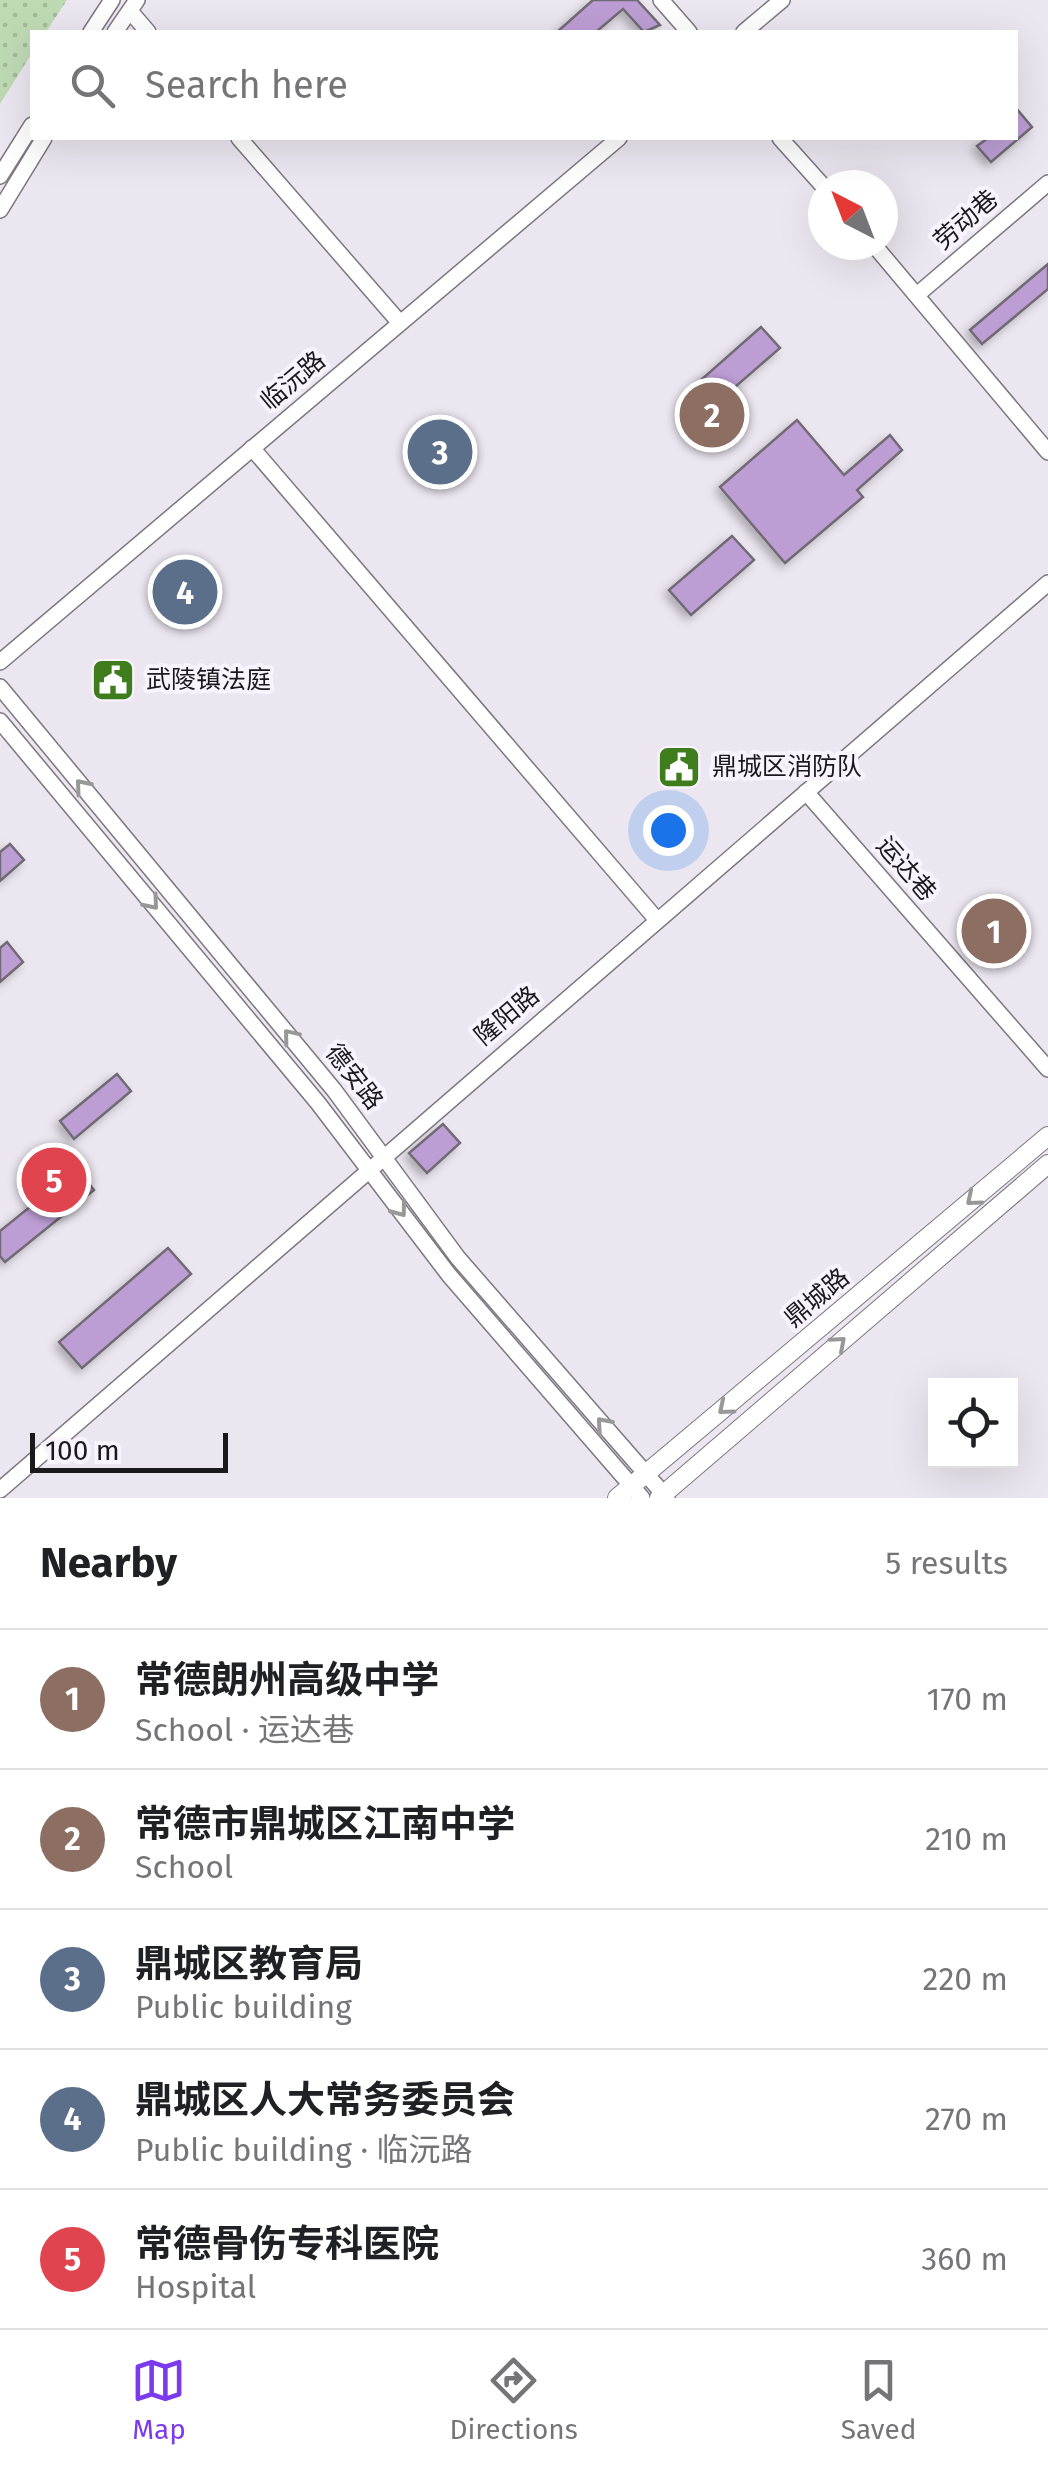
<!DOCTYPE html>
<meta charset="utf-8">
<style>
body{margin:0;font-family:"Fira Sans","Noto Sans SC",sans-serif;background:#f6f6f6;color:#202124}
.controls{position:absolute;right:30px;bottom:30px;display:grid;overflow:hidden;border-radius:0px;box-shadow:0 10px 40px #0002}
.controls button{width:90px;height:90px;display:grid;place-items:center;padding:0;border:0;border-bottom:2px solid #e0e0e0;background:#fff;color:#202124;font:50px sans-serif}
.compass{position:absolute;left:808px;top:170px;width:90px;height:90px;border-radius:50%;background:#fff;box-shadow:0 10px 40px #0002;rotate:318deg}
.scale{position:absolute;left:30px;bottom:25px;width:198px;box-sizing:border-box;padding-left:10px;border:5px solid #1b191c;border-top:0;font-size:28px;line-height:35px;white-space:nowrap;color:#1b191c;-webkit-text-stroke:8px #f9f3fe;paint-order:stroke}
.you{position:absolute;left:668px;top:830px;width:35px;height:35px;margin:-25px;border:8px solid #fff;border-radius:50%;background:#1a73e8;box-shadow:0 0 0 15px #1a73e833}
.badge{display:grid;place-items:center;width:65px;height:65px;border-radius:50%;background:#7c3aed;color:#fff;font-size:32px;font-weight:700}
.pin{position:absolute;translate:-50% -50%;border:5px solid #fff;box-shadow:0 2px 10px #0006}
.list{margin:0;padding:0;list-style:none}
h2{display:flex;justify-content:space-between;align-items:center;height:130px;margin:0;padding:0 40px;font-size:42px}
h2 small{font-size:32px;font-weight:400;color:#757577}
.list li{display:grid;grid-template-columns:65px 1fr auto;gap:30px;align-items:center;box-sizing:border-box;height:140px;padding:0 40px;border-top:2px solid #e0e0e0}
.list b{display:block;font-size:38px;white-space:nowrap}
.list p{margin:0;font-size:32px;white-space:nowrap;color:#757577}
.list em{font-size:32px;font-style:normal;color:#757577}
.icon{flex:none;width:55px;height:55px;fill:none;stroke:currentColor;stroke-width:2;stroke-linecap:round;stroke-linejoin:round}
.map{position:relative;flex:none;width:1048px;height:1498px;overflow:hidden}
.search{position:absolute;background:#fff;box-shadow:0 10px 40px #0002;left:30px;right:30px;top:30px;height:110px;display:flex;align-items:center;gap:25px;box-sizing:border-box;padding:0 35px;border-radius:0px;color:#757577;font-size:38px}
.sheet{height:830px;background:#fff}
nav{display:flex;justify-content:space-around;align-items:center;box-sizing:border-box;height:140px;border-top:2px solid #e0e0e0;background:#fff;font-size:28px;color:#757577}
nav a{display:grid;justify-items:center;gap:5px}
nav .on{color:#7c3aed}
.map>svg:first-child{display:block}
.park{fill:url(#park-dots)}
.building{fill:#bd9ed4;stroke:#6f6a73;stroke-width:2.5;filter:url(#shadow)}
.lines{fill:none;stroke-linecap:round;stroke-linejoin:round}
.minor-casing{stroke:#7b767f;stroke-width:18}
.major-casing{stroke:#7b767f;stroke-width:20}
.minor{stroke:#fff;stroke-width:15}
.major{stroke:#fff;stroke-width:18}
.oneway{stroke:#989899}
.labels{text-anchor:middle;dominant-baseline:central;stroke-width:8;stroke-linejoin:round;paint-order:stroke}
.street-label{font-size:25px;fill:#1b191c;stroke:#f9f3fe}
.poi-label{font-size:25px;fill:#1b191c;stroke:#f9f3fe;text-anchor:start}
</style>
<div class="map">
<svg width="1048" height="1498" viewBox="0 0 1048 1498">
<defs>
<pattern id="park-dots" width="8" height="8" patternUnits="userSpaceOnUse" patternTransform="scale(2.5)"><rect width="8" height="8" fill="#bedab3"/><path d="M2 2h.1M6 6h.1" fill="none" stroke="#a3ba99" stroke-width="1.8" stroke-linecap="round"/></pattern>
<filter id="shadow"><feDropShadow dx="-4.5" dy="4.5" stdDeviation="5" flood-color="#0004"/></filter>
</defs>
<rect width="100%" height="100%" fill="#ece6f0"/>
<path class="park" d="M0,0h67l-21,32h-14v21l-32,51z"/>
<g class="building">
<path d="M593,0h44l23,25 -16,7 -21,-23 -27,23h-39z"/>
<path d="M1016,108l16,19 -41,35 -14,-16 11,-8h28z"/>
<path d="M1048,264v25l-66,55 -12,-14z"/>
<path d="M761,327l19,21 -60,52 -18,-21z"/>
<path d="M797,420l47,55 46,-40 12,15 -45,40 6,7 -78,66 -65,-76z"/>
<path d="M732,536l22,24 -63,55 -22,-25z"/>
<path d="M10,844l14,16 -24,21v-29z"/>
<path d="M7,942l16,20 -23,20v-34z"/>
<path d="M117,1074l14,17 -57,48 -14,-18z"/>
<path d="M443,1124l17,19 -33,30 -18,-20z"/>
<path d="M77,1169l17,21 -89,72 -5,-6v-25z"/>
<path d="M168,1248l23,26 -109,94 -23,-26z"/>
</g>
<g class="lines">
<g class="minor-casing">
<g id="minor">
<path d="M661,0l28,32"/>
<path d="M130,11l18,21"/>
<path d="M91,32l21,-32"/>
<path d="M115,32l22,-32"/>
<path d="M744,32l38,-32"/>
<path d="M239,138l161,185"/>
<path d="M780,138l43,48"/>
<path d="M0,176l32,-51"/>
<path d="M0,210l44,-72"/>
<path d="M874,245l174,207"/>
<path d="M918,294l130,-111"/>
<path d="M252,448l405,472"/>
<path d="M0,662l619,-524"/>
<path d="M0,687l334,403 124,168 209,240"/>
<path d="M0,721l318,382 131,172 193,223"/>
<path d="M806,792l242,277"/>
<path d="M0,1490l1048,-907"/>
</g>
</g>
<g class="major-casing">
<g id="major">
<path d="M617,1498l431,-362"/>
<path d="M659,1498l389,-334"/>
</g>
</g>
<use href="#minor" class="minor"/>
<use href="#major" class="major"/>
</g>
<defs><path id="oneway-chevron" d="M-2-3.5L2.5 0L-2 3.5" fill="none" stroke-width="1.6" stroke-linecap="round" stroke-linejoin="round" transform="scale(2.5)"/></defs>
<g class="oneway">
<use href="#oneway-chevron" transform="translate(82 786) rotate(-130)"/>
<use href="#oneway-chevron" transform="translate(152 903) rotate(50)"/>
<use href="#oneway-chevron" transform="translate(290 1036) rotate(-129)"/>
<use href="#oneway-chevron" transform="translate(973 1199) rotate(140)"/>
<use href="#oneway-chevron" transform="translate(400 1210) rotate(53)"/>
<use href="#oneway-chevron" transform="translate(839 1343) rotate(-41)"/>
<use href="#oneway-chevron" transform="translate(725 1408) rotate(140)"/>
<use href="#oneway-chevron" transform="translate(603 1424) rotate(-131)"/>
</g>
<defs>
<g id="civic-square" transform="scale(2.25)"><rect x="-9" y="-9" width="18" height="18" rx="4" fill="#3f7d1c" stroke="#f9f3fe"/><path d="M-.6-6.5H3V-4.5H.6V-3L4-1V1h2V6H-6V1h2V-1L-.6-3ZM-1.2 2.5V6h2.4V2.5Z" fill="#fff"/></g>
</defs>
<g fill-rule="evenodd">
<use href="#civic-square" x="113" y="680"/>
<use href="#civic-square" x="679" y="767"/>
</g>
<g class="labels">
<g class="street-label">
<text transform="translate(966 220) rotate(-41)">劳动巷</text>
<text transform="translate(293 381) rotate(-40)">临沅路</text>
<text transform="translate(906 869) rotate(49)">运达巷</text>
<text transform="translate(507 1016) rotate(-40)">隆阳路</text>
<text transform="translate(354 1077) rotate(52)">德安路</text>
<text transform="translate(817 1298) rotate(-40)">鼎城路</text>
</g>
<g class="poi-label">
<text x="146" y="680">武陵镇法庭</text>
<text x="712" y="767">鼎城区消防队</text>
</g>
</g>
</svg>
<div class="controls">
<button><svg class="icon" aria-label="locate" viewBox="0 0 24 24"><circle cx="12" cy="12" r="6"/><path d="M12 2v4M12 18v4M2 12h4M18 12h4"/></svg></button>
</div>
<svg class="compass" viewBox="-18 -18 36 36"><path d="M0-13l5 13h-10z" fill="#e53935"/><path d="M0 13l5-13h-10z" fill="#757577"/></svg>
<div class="scale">100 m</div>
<div class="you"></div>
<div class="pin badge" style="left:994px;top:931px;background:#8d6e63">1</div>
<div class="pin badge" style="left:712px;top:415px;background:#8d6e63">2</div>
<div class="pin badge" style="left:440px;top:452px;background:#5c6f8a">3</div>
<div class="pin badge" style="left:185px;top:592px;background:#5c6f8a">4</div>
<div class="pin badge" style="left:54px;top:1180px;background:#e0444e">5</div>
<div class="search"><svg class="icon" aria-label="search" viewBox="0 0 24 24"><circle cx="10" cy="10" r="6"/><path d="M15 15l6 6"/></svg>Search here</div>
</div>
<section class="sheet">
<h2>Nearby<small>5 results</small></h2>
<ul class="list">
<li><span class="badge" style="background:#8d6e63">1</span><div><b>常德朗州高级中学</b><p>School · 运达巷</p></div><em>170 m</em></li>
<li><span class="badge" style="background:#8d6e63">2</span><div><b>常德市鼎城区江南中学</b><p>School</p></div><em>210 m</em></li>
<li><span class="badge" style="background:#5c6f8a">3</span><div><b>鼎城区教育局</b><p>Public building</p></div><em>220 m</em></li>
<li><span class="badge" style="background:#5c6f8a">4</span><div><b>鼎城区人大常务委员会</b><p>Public building · 临沅路</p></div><em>270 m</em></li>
<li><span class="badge" style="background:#e0444e">5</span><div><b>常德骨伤专科医院</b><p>Hospital</p></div><em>360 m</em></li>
</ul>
</section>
<nav>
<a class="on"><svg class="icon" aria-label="map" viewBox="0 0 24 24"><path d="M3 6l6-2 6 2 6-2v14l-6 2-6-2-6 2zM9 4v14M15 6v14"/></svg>Map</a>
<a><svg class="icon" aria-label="directions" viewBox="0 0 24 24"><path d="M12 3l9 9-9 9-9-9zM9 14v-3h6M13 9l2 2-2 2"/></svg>Directions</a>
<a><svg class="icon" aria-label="saved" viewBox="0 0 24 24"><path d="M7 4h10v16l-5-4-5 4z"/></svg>Saved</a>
</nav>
